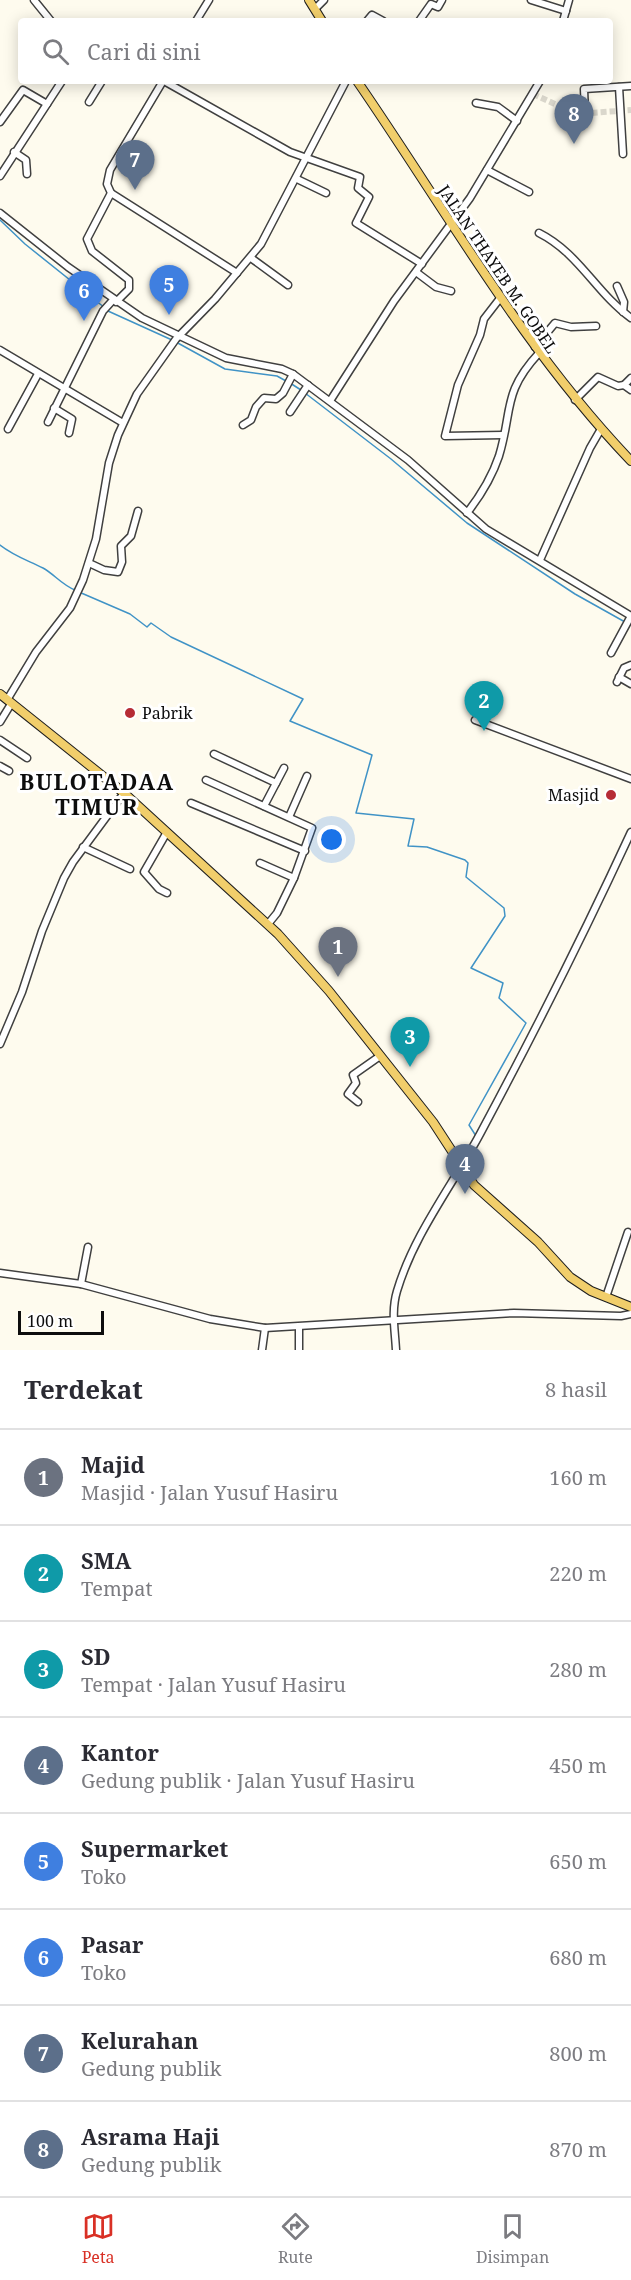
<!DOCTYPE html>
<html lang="id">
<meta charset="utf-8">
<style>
body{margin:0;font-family:"Noto Serif",serif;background:#f2f2f3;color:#2b2b33}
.scale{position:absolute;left:18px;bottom:15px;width:86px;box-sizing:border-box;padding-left:6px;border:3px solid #0d0d0d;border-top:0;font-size:16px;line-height:21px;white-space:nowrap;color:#0d0d0d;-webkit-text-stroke:4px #fff;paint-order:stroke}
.you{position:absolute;left:332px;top:840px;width:21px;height:21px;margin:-15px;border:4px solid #fff;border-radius:50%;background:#1a73e8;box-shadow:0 0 0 9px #1a73e833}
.badge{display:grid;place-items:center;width:39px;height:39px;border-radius:50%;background:#d93025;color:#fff;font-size:20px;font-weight:700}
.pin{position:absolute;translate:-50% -50px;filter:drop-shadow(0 2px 3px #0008)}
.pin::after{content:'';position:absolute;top:32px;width:21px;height:18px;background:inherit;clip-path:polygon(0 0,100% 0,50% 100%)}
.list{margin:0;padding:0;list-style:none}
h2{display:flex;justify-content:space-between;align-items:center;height:78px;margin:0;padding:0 24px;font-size:26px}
h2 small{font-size:20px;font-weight:400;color:#7c7c81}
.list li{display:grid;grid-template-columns:39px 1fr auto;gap:18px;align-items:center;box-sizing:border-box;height:96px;padding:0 24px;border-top:2px solid #e1e1e2}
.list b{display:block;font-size:22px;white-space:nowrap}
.list p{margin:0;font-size:20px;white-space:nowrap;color:#7c7c81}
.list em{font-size:20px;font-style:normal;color:#7c7c81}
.icon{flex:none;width:33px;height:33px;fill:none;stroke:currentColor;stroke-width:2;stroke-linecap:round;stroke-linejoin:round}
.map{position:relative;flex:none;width:631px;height:1350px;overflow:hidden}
.search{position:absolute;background:#fff;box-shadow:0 3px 15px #0003;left:18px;right:18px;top:18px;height:66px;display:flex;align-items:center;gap:15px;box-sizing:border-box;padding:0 21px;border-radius:6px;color:#7c7c81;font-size:22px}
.sheet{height:846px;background:#fff}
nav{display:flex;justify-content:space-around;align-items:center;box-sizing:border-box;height:84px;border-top:2px solid #e1e1e2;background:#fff;font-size:16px;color:#7c7c81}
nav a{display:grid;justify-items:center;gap:3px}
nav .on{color:#d93025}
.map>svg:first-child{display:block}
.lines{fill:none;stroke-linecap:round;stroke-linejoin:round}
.stream{stroke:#4093c6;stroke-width:1.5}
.minor-tunnel{stroke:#dad7cc;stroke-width:6;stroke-dasharray:6 3;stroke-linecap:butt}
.minor-casing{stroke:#404040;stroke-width:9}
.major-casing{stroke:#1e1e1e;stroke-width:10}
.minor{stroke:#fff;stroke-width:6}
.major{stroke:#f1ce6b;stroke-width:8}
.poi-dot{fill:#b62c35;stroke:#fff;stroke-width:2}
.labels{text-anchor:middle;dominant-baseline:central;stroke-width:6;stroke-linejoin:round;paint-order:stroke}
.street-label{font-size:16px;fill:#0d0d0d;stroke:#fff}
.poi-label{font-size:16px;fill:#0d0d0d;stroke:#fff;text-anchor:start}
.district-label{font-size:22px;font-weight:bold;letter-spacing:1.5px;fill:#0d0d0d;stroke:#fff}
</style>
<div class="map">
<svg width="631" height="1350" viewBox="0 0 631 1350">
<rect width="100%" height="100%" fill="#fefbee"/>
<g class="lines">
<g class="stream">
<path d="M0,220l25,24 80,64"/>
<path d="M108,311l64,29"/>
<path d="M176,342l49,27 52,7 9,5"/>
<path d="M290,383l11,7"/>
<path d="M305,393l86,66 76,64 108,71 50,28"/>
<path d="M0,545c14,11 27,15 43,23 11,6 19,17 32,22"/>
<path d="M79,592l51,22 17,13 4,-4 20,14 132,62 -13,22 82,34 -16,58 58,6 -6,27 19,1 38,13 3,3 -2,14 38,31 1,8 -34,52 32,15 -4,15 27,25 -57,102 7,11"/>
</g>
<path class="minor-tunnel" d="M533,94l44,20 54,-4"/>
<g class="minor-casing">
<g id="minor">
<path d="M34,0l17,21"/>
<path d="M531,0l35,11"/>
<path d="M315,9l9,-9"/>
<path d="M196,21l13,-21"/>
<path d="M367,21l5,-6 11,6"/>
<path d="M419,21l12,-17 7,3 4,-7"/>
<path d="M563,21l6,-21"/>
<path d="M164,81l126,71 70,25 -2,11 11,9 -13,26 66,41"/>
<path d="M619,87l4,67"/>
<path d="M89,102l13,-21"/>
<path d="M476,103l22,4 19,14"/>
<path d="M585,114l-1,-25 47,-3"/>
<path d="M0,122l23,-32 24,14"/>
<path d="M14,152l12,8 1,14"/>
<path d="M487,170l42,22"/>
<path d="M0,176l62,-95"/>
<path d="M297,179l29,14"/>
<path d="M111,193l126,80"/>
<path d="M0,213l68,54 74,51 84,40 56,11 11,5 115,86 78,69 145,87 -20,37"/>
<path d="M539,233c40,20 57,60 92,85"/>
<path d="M251,258l37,27"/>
<path d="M416,272l20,15 15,4"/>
<path d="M617,286l7,16 -1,10"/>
<path d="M501,297l-17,22 -4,16 -22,50 -13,51 58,-1"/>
<path d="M116,302l13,-13v-9l-37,-29 -5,-12 24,-46 -4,-9 3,-14 53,-89"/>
<path d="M535,347l20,-24 16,4 25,-1"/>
<path d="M0,350l123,73"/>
<path d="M631,378l-7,7 7,5"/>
<path d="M575,400l23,-23 20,9 6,-1"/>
<path d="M330,401l64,-100 76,-103 70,-117"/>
<path d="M54,408l18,11 -3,14"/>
<path d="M290,412l18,-27"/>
<path d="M48,422l55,-111 10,-11"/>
<path d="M243,425l8,-5 5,-13 8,-9 12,1 7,-6 10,-19"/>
<path d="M8,429l30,-55"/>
<path d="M467,513c14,-18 25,-36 32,-57 14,-46 3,-63 40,-103"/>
<path d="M540,560l50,-112 11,-19"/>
<path d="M89,563l15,7 14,2 4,-10 -1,-16 10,-10 7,-25"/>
<path d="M619,677l12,7"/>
<path d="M617,682l7,-14 7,-3"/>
<path d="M7,700l29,-48 34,-44 13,-28 13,-41 13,-76 9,-28 19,-41 39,-55 39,-40 46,-55 85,-163"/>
<path d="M475,720l156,59"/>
<path d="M0,722l11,-18"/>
<path d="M0,740l27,18"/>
<path d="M214,754l62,29"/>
<path d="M0,766l9,5"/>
<path d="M206,780l106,48 -18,50 -34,-15"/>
<path d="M191,803l114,48"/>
<path d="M264,806l20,-38"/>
<path d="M289,817l18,-41"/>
<path d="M83,847l47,22"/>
<path d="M167,893l-8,-4 -15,-17 23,-40"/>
<path d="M268,924l9,-11 17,-35"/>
<path d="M0,1044l22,-52 20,-61 22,-53 9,-16 51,-69"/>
<path d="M358,1102l-10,-8 8,-11 -3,-8 27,-19"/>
<path d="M0,1273l81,11 129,35 55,9 249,-15 107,3 10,-2"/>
<path d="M81,1284l7,-37"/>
<path d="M606,1297l22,-65"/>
<path d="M262,1350l3,-22"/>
<path d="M299,1350v-22"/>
<path d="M396,1350c-1,-20 -5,-39 1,-59 17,-57 55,-105 83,-157 53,-99 104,-200 151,-302"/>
</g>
</g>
<g class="major-casing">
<g id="major">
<path d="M309,0l13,21"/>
<path d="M357,81c89,129 165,266 274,380"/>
<path d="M0,694l124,99 154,141 51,57 104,131 41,63 64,57 32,35 21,14 40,16"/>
</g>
</g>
<use href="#minor" class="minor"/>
<use href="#major" class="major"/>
</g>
<g class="poi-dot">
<circle cx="130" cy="713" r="6"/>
<circle cx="611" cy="795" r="6"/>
</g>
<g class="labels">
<g class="street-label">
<text transform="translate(498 269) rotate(56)">JALAN THAYEB M. GOBEL</text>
</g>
<g class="poi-label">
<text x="142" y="713">Pabrik</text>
<text x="599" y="795" text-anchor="end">Masjid</text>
</g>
<g class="district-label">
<text x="97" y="781">BULOTADAA<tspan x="97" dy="25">TIMUR</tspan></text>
</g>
</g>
</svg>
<div class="scale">100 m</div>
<div class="you"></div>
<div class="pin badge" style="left:338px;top:977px;background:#6b7280">1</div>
<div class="pin badge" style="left:484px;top:731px;background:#0f9aa8">2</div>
<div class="pin badge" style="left:410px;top:1067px;background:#0f9aa8">3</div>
<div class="pin badge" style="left:465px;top:1194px;background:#5c6f8a">4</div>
<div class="pin badge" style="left:169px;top:315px;background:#3f7fe0">5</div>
<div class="pin badge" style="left:84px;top:321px;background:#3f7fe0">6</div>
<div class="pin badge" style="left:135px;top:190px;background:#5c6f8a">7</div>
<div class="pin badge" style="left:574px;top:144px;background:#5c6f8a">8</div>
<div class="search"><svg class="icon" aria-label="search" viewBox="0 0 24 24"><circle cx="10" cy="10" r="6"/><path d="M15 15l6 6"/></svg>Cari di sini</div>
</div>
<section class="sheet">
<h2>Terdekat<small>8 hasil</small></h2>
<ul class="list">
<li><span class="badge" style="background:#6b7280">1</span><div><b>Majid</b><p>Masjid · Jalan Yusuf Hasiru</p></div><em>160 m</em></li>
<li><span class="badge" style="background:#0f9aa8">2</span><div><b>SMA</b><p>Tempat</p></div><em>220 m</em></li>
<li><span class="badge" style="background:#0f9aa8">3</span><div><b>SD</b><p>Tempat · Jalan Yusuf Hasiru</p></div><em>280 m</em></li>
<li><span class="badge" style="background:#5c6f8a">4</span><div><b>Kantor</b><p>Gedung publik · Jalan Yusuf Hasiru</p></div><em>450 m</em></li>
<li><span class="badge" style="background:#3f7fe0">5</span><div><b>Supermarket</b><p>Toko</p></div><em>650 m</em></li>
<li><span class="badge" style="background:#3f7fe0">6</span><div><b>Pasar</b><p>Toko</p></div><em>680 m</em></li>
<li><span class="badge" style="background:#5c6f8a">7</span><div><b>Kelurahan</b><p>Gedung publik</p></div><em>800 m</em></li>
<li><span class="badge" style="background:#5c6f8a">8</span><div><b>Asrama Haji</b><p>Gedung publik</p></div><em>870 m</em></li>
</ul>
</section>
<nav>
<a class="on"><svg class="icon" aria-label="map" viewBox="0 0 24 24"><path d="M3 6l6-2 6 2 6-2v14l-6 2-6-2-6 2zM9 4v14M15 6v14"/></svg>Peta</a>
<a><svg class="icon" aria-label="directions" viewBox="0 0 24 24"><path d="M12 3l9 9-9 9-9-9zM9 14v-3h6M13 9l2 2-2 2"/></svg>Rute</a>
<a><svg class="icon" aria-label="saved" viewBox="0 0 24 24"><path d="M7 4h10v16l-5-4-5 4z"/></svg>Disimpan</a>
</nav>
